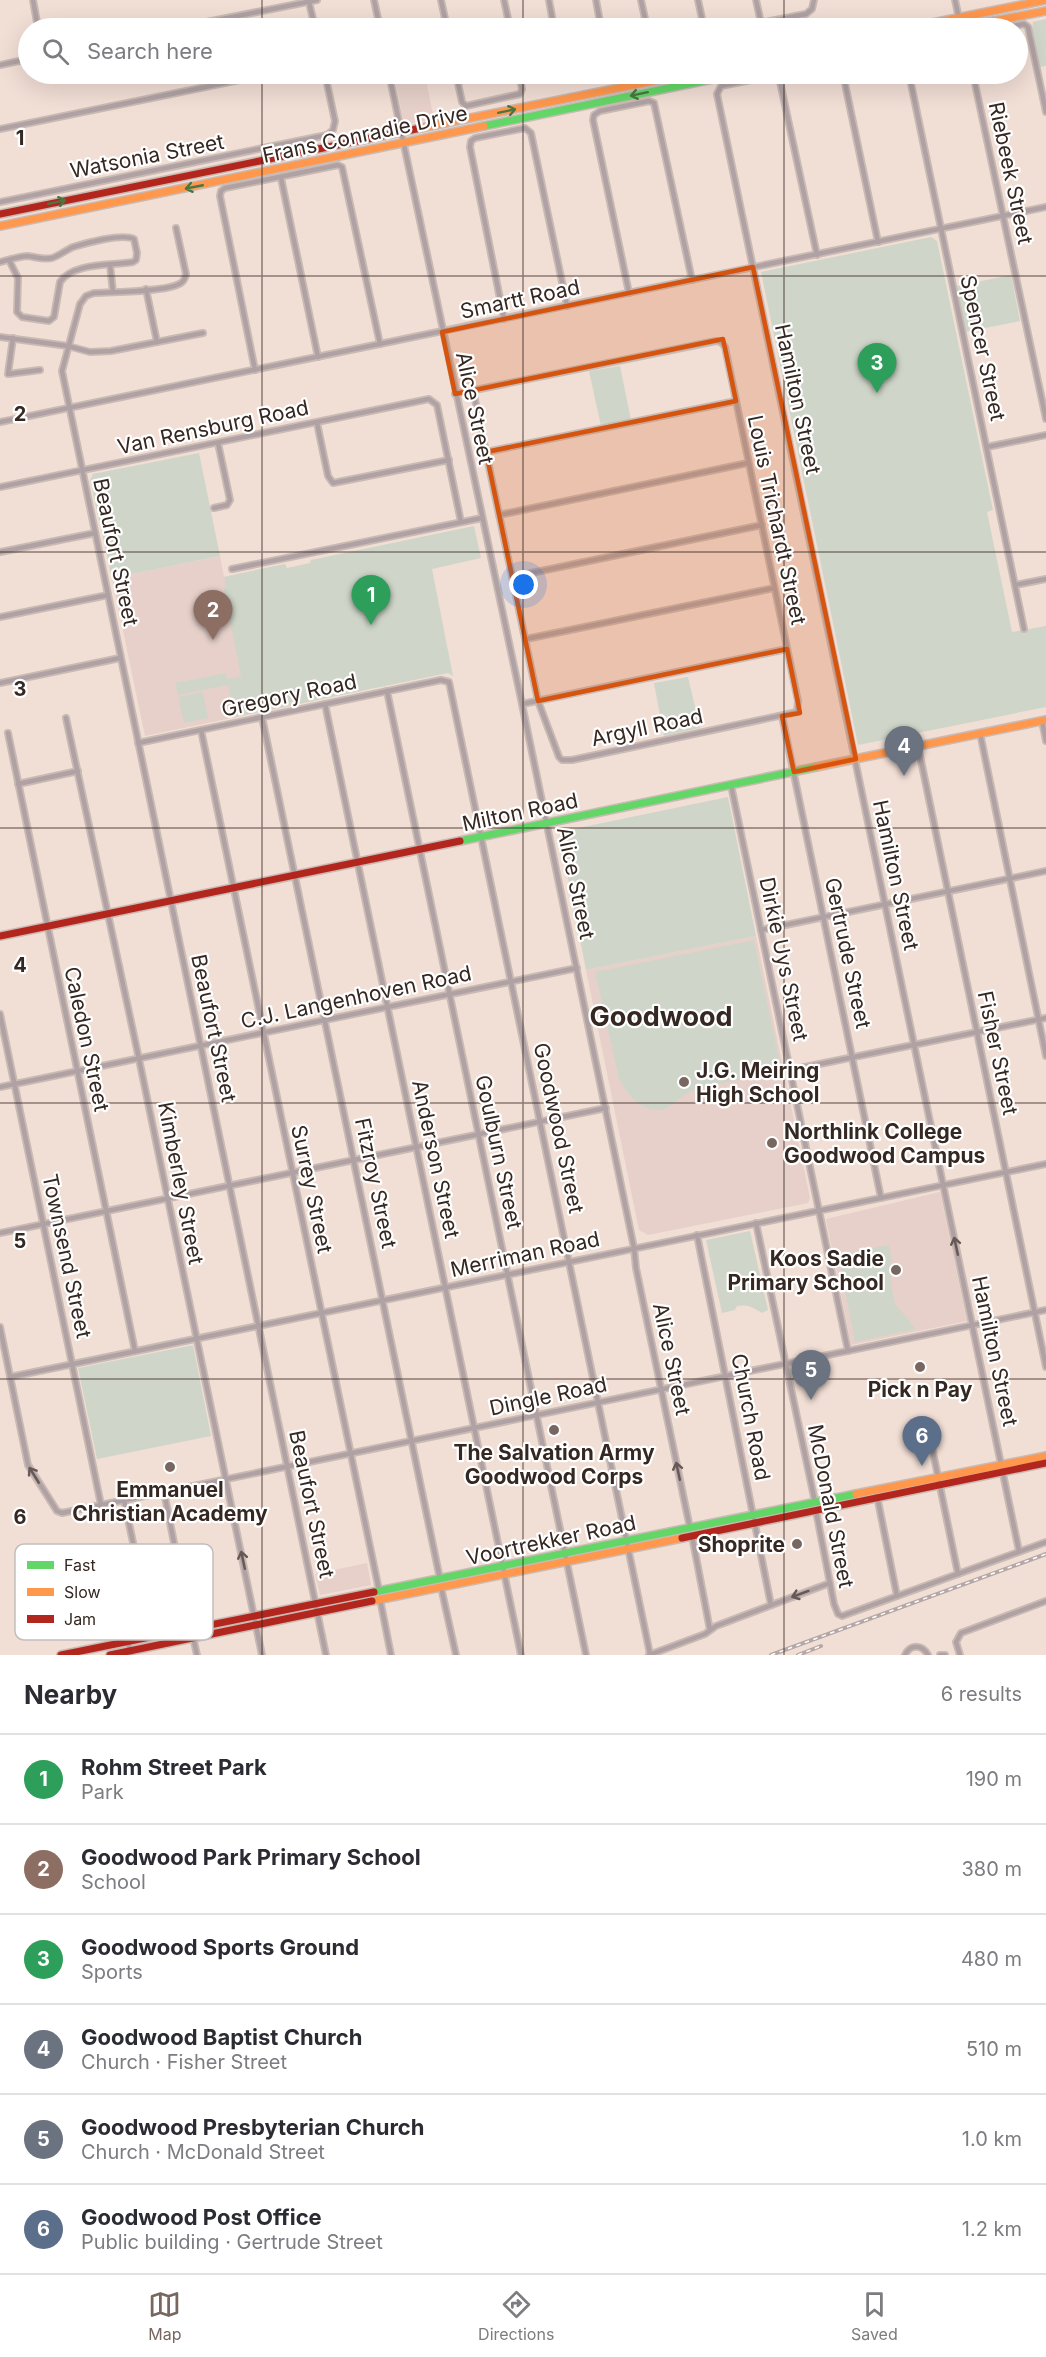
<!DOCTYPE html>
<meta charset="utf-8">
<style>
body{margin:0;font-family:Inter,sans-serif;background:#f2f2f3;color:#2b2b33}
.you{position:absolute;left:524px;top:585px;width:21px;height:21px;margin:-15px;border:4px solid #fff;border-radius:50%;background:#1a73e8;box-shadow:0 0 0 9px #1a73e833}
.badge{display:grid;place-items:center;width:39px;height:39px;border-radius:50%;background:#776760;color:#fff;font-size:20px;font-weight:700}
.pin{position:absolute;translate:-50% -50px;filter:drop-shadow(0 2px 3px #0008)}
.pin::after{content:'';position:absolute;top:32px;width:21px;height:18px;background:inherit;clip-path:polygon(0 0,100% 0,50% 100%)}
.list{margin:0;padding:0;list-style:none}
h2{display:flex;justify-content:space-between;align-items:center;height:78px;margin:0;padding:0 24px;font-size:26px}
h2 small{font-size:20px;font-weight:400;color:#7c7c81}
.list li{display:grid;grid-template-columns:39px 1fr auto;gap:18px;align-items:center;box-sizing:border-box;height:90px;padding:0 24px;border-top:2px solid #e1e1e2}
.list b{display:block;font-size:22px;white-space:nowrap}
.list p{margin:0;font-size:20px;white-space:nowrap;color:#7c7c81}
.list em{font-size:20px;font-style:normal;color:#7c7c81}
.icon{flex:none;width:33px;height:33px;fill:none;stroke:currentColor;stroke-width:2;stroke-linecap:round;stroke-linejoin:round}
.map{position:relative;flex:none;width:1046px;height:1655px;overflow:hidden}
.search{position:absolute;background:#fff;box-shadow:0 6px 24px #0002;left:18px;right:18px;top:18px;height:66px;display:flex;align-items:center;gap:15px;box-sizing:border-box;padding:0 21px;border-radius:33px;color:#7c7c81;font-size:22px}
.sheet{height:618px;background:#fff}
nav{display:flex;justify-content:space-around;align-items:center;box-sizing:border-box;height:84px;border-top:2px solid #e1e1e2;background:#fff;font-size:16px;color:#7c7c81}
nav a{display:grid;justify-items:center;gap:3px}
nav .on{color:#776760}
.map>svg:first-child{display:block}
.commercial{fill:#e7d0ca}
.green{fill:#cfd6c9}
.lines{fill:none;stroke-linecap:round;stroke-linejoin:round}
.street-casing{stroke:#c9bab3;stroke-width:8}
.fast-casing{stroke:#c9bab3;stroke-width:10}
.slow-casing{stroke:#c9bab3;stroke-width:10}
.jam-casing{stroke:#c9bab3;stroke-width:10}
.street{stroke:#b0a2a4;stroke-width:4.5}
.fast{stroke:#63d668;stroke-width:7}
.slow{stroke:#ff974d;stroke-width:7}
.jam{stroke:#b3261e;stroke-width:7}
.rail-casing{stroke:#b5a7a5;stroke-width:4}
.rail{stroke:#fff;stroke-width:1.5;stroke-dasharray:4.5;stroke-linecap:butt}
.oneway{stroke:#4a7641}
.oneway2{stroke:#665855}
.marked{fill:#d6540e;fill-opacity:0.2;stroke:#d6540e;stroke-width:4.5;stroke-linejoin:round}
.grid{fill:none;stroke:#352721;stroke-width:1.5;stroke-opacity:0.55}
.poi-dot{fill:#776760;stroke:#fff;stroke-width:2}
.labels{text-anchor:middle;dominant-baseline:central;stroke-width:4.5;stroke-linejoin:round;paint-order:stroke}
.street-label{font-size:21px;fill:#352721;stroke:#fff}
.poi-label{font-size:21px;font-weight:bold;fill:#352721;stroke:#fff}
.district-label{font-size:27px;font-weight:bold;fill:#352721;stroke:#fff}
.key{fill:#fff;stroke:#c2bebc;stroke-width:1.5}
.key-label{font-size:16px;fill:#352721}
.grid-label{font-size:20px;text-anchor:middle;font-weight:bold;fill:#352721;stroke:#fff;stroke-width:4.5;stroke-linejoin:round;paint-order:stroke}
</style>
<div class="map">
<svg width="1046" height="1655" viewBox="0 0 1046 1655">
<rect width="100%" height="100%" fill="#f1ded5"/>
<g class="commercial">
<path d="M425,75l9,44 -30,6 -8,-41 4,-4z"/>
<path d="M220,556l4,21 61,-13 29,137 -169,35 -33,-158z"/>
<path d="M756,936l54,262 -2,5 -160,32 -9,-5 -53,-260z"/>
<path d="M940,1192l27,129 -116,24 -25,-126z"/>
<path d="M367,1563l4,22 -51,10 -5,-21z"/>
</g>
<g class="green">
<path d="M1046,19v47l-6,1 -8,-38 1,-7z"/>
<path d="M931,237l6,4 56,269 -6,2 25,120 34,-6v81l-188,38 -97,-473z"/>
<path d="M1011,275l9,46 -55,11 -8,-46z"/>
<path d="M620,366l11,54 -30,6 -12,-55z"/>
<path d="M199,453l21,103 -108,22 -22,-98 3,-6z"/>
<path d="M474,526l7,32 -49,11 21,107 -5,-3 -213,44 -7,-32 -50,10 -3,-12 51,-10 1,6 14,-3 -16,-79 -1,-9h2l-2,-11 61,-13 2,4 23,-5 1,-3z"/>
<path d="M688,677l12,51 -36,8 -10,-53z"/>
<path d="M203,692l5,26 -24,5 -6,-26z"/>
<path d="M728,797l28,139 -170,34 -27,-138z"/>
<path d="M754,940l28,133c-27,5 -65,9 -90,18 -14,5 -20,20 -36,19 -18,-2 -29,-16 -37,-31l-24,-107z"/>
<path d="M750,1231l18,79 -6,3c-9,-5 -13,-9 -25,-7l-2,4 -13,3 -16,-73z"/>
<path d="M889,1245l3,17 -2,1 2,12 -2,3 5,26 21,25 -61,13 -17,-87z"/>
<path d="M193,1345l18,91 -114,23 -19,-91z"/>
</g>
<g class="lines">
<g class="street-casing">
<g id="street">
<path d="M33,0l5,28"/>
<path d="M374,0l6,28"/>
<path d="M441,0l6,28"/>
<path d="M504,0l6,28"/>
<path d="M549,0l5,28"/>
<path d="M596,0l5,28"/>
<path d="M641,0l6,28"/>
<path d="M698,0l6,28"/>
<path d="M756,0l5,23"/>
<path d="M955,0l6,28"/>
<path d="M309,2l6,26"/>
<path d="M177,28l140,-28"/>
<path d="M735,28l71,-14 6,-5 2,-9"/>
<path d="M1003,28l21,-4 4,3 18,85"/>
<path d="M0,65l28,-6"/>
<path d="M389,74l133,630 112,544 2,20 54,260"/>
<path d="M456,74l6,28 4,4 54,-12 2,-5 -3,-15"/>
<path d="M843,74l35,168"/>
<path d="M909,74l115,555"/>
<path d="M973,74l73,345"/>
<path d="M390,78l23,-4"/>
<path d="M0,129l269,-55"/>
<path d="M281,178l37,179"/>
<path d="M0,202l327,-67 6,-5 2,-9 -10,-47"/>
<path d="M176,228l10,46c-1,4 -1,6 -5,9 -13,9 -69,9 -87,10l-8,3 -6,8 -18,67 264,1284"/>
<path d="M817,255l-38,-178 -8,-1 -50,10 -4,8 302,1457"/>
<path d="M0,262c9,-2 19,-6 28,-6 7,1 17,4 24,2 7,-2 14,-8 21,-11 13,-4 49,-14 61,-8l3,14 -1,7 -3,2c-21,4 -60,0 -73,20l-6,35 -5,4 -27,-4 -5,-5 1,-34 -9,-18"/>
<path d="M110,265l3,27"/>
<path d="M146,289l11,53"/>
<path d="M629,293l-36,-173 1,-5 6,-4 49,-10 5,2 38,177"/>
<path d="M504,319l-34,-172 1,-6 4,-3 50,-10 6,5 36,173"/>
<path d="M0,337l68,9 22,6 21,-1 92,-18"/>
<path d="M13,338l-5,36 32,-4"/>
<path d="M255,370l-35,-174 1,-5 4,-3 113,-23 4,2 38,177"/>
<path d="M455,394l261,-53 5,1 4,5 73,354 -1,11 -225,48h-10l-3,-3 -21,-56 -65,-311"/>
<path d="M0,422l1046,-215"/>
<path d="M317,423l11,53 5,7 116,-23"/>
<path d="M987,447l59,-12"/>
<path d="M486,452l250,-51"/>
<path d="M0,487l429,-88 8,6 24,117"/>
<path d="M214,508l13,-3 3,-5 -12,-57"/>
<path d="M499,515l249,-52"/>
<path d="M0,552l95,-19"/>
<path d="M232,569l250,-51"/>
<path d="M512,577l250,-52"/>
<path d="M1015,585l31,-6"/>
<path d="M0,617l108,-22"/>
<path d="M526,639l248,-51"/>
<path d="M0,683l120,-25"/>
<path d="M387,691l199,964"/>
<path d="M325,704l196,951"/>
<path d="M522,704l265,-55"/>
<path d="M782,716l99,482"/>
<path d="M262,717l178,862"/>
<path d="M66,718l73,341 123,596"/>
<path d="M1042,721l4,20"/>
<path d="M201,730l178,860"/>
<path d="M8,733l127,618"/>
<path d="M980,733l66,323"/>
<path d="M138,743l303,-63 8,2 201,972"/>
<path d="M918,746l128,621"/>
<path d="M18,784l60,-13"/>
<path d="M731,785l117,566"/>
<path d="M761,930l285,-59"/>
<path d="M0,1014l101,491"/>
<path d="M790,1070l256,-52"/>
<path d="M0,1087l577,-119"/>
<path d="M756,1223l59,279"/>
<path d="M0,1233l606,-125"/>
<path d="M697,1235l74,370"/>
<path d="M0,1327l28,138 29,46 5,2 984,-203"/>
<path d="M10,1377l1036,-213"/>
<path d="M927,1423l31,151"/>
<path d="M164,1492l27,137"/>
<path d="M877,1496l20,100"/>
<path d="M124,1500l14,66c-1,15 -15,22 -19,36l12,53"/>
<path d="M816,1511l18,93 4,10 4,2 204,-74"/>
<path d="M692,1536l18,94"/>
<path d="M441,1587l15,68"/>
<path d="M380,1599l11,56"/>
<path d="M193,1637l4,18"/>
<path d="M649,1655l56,-21 11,-8 114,-43"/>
<path d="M905,1655c5,-11 17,-11 23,0"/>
<path d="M940,1655h5"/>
<path d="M960,1655l-4,-13 5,-9 85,-32"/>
</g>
</g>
<g class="fast-casing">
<g id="fast">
<path d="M484,126l253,-52"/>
<path d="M460,841l356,-74"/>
<path d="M374,1592l482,-98"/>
</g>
</g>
<g class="slow-casing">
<g id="slow">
<path d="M908,28l138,-28"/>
<path d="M957,28l89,-17"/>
<path d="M421,128l267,-54"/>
<path d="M0,226l484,-100"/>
<path d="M816,767l230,-47"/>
<path d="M856,1494l190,-38"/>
<path d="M372,1601l310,-63"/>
</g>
</g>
<g class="jam-casing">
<g id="jam">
<path d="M0,214l421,-86"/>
<path d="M0,936l460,-95"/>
<path d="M682,1538l364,-75"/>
<path d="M61,1655l313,-63"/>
<path d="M110,1655l262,-54"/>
</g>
</g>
<use href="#street" class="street"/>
<use href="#fast" class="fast"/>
<use href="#slow" class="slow"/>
<use href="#jam" class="jam"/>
<g class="rail-casing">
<g id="rail">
<path d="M771,1655l275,-101"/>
<path d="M798,1655l23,-9"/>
</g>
</g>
<use href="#rail" class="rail"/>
</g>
<defs><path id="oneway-shaft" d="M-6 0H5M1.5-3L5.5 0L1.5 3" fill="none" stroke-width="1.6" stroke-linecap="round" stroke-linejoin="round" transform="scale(1.5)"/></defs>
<g class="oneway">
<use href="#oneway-shaft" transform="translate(639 94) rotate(168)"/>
<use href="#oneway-shaft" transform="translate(507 111) rotate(-12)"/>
<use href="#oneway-shaft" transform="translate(194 187) rotate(169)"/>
<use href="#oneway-shaft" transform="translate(57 202) rotate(-12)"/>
</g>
<g class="oneway2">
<use href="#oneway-shaft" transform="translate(956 1246) rotate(-102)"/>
<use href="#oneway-shaft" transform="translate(678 1471) rotate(-102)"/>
<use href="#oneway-shaft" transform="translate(34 1475) rotate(-122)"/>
<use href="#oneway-shaft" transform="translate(243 1560) rotate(-102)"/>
<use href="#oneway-shaft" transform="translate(800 1594) rotate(160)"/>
</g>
<path class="marked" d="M753,267l103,492 -62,13 -12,-56 18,-3 -13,-64 -249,52 -52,-249 250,-51 -13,-62 -268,55 -13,-62z"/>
<path class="grid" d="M262,0v28M523,0v28M784,0v28M262,74v1581M523,74v1581M784,74v1581M0,276h1046M0,552h1046M0,828h1046M0,1103h1046M0,1379h1046"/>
<g class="poi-dot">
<circle cx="684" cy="1082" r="6"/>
<circle cx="772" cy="1143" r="6"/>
<circle cx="896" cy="1270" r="6"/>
<circle cx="920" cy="1367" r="6"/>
<circle cx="554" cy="1430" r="6"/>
<circle cx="170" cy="1467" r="6"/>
<circle cx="797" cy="1544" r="6"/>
</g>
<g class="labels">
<g class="street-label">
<text transform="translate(365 134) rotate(-12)">Frans Conradie Drive</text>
<text transform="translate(147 156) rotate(-11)">Watsonia Street</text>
<text transform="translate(1011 173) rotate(78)">Riebeek Street</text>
<text transform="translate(520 299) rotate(-12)">Smartt Road</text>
<text transform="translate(983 348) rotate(78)">Spencer Street</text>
<text transform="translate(798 399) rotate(78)">Hamilton Street</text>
<text transform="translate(475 408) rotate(78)">Alice Street</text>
<text transform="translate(213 427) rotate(-12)">Van Rensburg Road</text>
<text transform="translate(777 520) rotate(78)">Louis Trichardt Street</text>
<text transform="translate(116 552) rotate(78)">Beaufort Street</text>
<text transform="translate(289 695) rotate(-12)">Gregory Road</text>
<text transform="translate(647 727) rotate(-12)">Argyll Road</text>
<text transform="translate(520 812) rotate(-12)">Milton Road</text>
<text transform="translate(896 875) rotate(78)">Hamilton Street</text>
<text transform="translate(576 883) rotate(78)">Alice Street</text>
<text transform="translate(848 953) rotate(78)">Gertrude Street</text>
<text transform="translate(784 959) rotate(78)">Dirkie Uys Street</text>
<text transform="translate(356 997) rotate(-12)">C.J. Langenhoven Road</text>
<text transform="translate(214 1028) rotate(78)">Beaufort Street</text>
<text transform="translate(87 1039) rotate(78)">Caledon Street</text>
<text transform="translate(998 1053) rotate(78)">Fisher Street</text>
<text transform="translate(559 1128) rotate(78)">Goodwood Street</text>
<text transform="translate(499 1152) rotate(78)">Goulburn Street</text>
<text transform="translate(436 1159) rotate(78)">Anderson Street</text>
<text transform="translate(181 1183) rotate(79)">Kimberley Street</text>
<text transform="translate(376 1183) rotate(78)">Fitzroy Street</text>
<text transform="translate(312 1189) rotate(78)">Surrey Street</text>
<text transform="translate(525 1254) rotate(-12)">Merriman Road</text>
<text transform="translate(67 1256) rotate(78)">Townsend Street</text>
<text transform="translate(995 1351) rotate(78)">Hamilton Street</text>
<text transform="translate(672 1359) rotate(78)">Alice Street</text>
<text transform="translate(548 1396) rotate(-12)">Dingle Road</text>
<text transform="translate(751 1417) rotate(79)">Church Road</text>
<text transform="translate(312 1504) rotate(78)">Beaufort Street</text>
<text transform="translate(831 1506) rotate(79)">McDonald Street</text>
<text transform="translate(551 1540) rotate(-12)">Voortrekker Road</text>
</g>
<g class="poi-label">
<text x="696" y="1070" text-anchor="start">J.G. Meiring<tspan x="696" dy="24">High School</tspan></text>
<text x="784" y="1131" text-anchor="start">Northlink College<tspan x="784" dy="24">Goodwood Campus</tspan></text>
<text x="884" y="1258" text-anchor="end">Koos Sadie<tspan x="884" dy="24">Primary School</tspan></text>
<text x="920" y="1389">Pick n Pay</text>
<text x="554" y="1452">The Salvation Army<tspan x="554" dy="24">Goodwood Corps</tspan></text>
<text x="170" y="1489">Emmanuel<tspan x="170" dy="24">Christian Academy</tspan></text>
<text x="785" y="1544" text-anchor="end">Shoprite</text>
</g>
<g class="district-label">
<text x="661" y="1016">Goodwood</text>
</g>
</g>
<rect x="15" y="1544" width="198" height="96" rx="9" class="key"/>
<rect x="27" y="1561" width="27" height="8" fill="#63d668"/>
<rect x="27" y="1588" width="27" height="8" fill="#ff974d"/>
<rect x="27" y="1615" width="27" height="8" fill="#b3261e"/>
<g class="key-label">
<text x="64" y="1571">Fast</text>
<text x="64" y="1598">Slow</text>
<text x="64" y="1625">Jam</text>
</g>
<g class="grid-label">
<text x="20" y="145">1</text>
<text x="20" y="421">2</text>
<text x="20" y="696">3</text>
<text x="20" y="972">4</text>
<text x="20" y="1248">5</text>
<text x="20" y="1524">6</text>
</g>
</svg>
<div class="you"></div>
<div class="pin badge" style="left:371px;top:625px;background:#2e9e5b">1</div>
<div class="pin badge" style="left:213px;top:640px;background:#8d6e63">2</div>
<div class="pin badge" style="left:877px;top:393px;background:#2e9e5b">3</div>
<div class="pin badge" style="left:904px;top:776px;background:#6b7280">4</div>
<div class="pin badge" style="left:811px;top:1400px;background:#6b7280">5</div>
<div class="pin badge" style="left:922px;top:1466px;background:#5c6f8a">6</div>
<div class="search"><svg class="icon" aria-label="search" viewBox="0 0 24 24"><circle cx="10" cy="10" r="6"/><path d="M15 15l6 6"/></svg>Search here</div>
</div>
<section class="sheet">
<h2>Nearby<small>6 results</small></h2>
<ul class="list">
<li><span class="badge" style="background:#2e9e5b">1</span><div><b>Rohm Street Park</b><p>Park</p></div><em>190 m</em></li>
<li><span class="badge" style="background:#8d6e63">2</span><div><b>Goodwood Park Primary School</b><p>School</p></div><em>380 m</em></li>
<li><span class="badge" style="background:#2e9e5b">3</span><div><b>Goodwood Sports Ground</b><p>Sports</p></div><em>480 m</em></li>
<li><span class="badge" style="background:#6b7280">4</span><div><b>Goodwood Baptist Church</b><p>Church · Fisher Street</p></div><em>510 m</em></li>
<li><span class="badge" style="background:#6b7280">5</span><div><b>Goodwood Presbyterian Church</b><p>Church · McDonald Street</p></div><em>1.0 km</em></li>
<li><span class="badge" style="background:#5c6f8a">6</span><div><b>Goodwood Post Office</b><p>Public building · Gertrude Street</p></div><em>1.2 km</em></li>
</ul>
</section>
<nav>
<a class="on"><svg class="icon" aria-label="map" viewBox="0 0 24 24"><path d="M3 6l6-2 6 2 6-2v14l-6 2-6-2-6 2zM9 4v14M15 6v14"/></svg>Map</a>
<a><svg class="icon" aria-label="directions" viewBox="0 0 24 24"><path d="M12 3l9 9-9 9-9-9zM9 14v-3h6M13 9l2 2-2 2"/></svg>Directions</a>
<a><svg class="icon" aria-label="saved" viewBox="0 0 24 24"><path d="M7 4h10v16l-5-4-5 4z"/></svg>Saved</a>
</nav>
